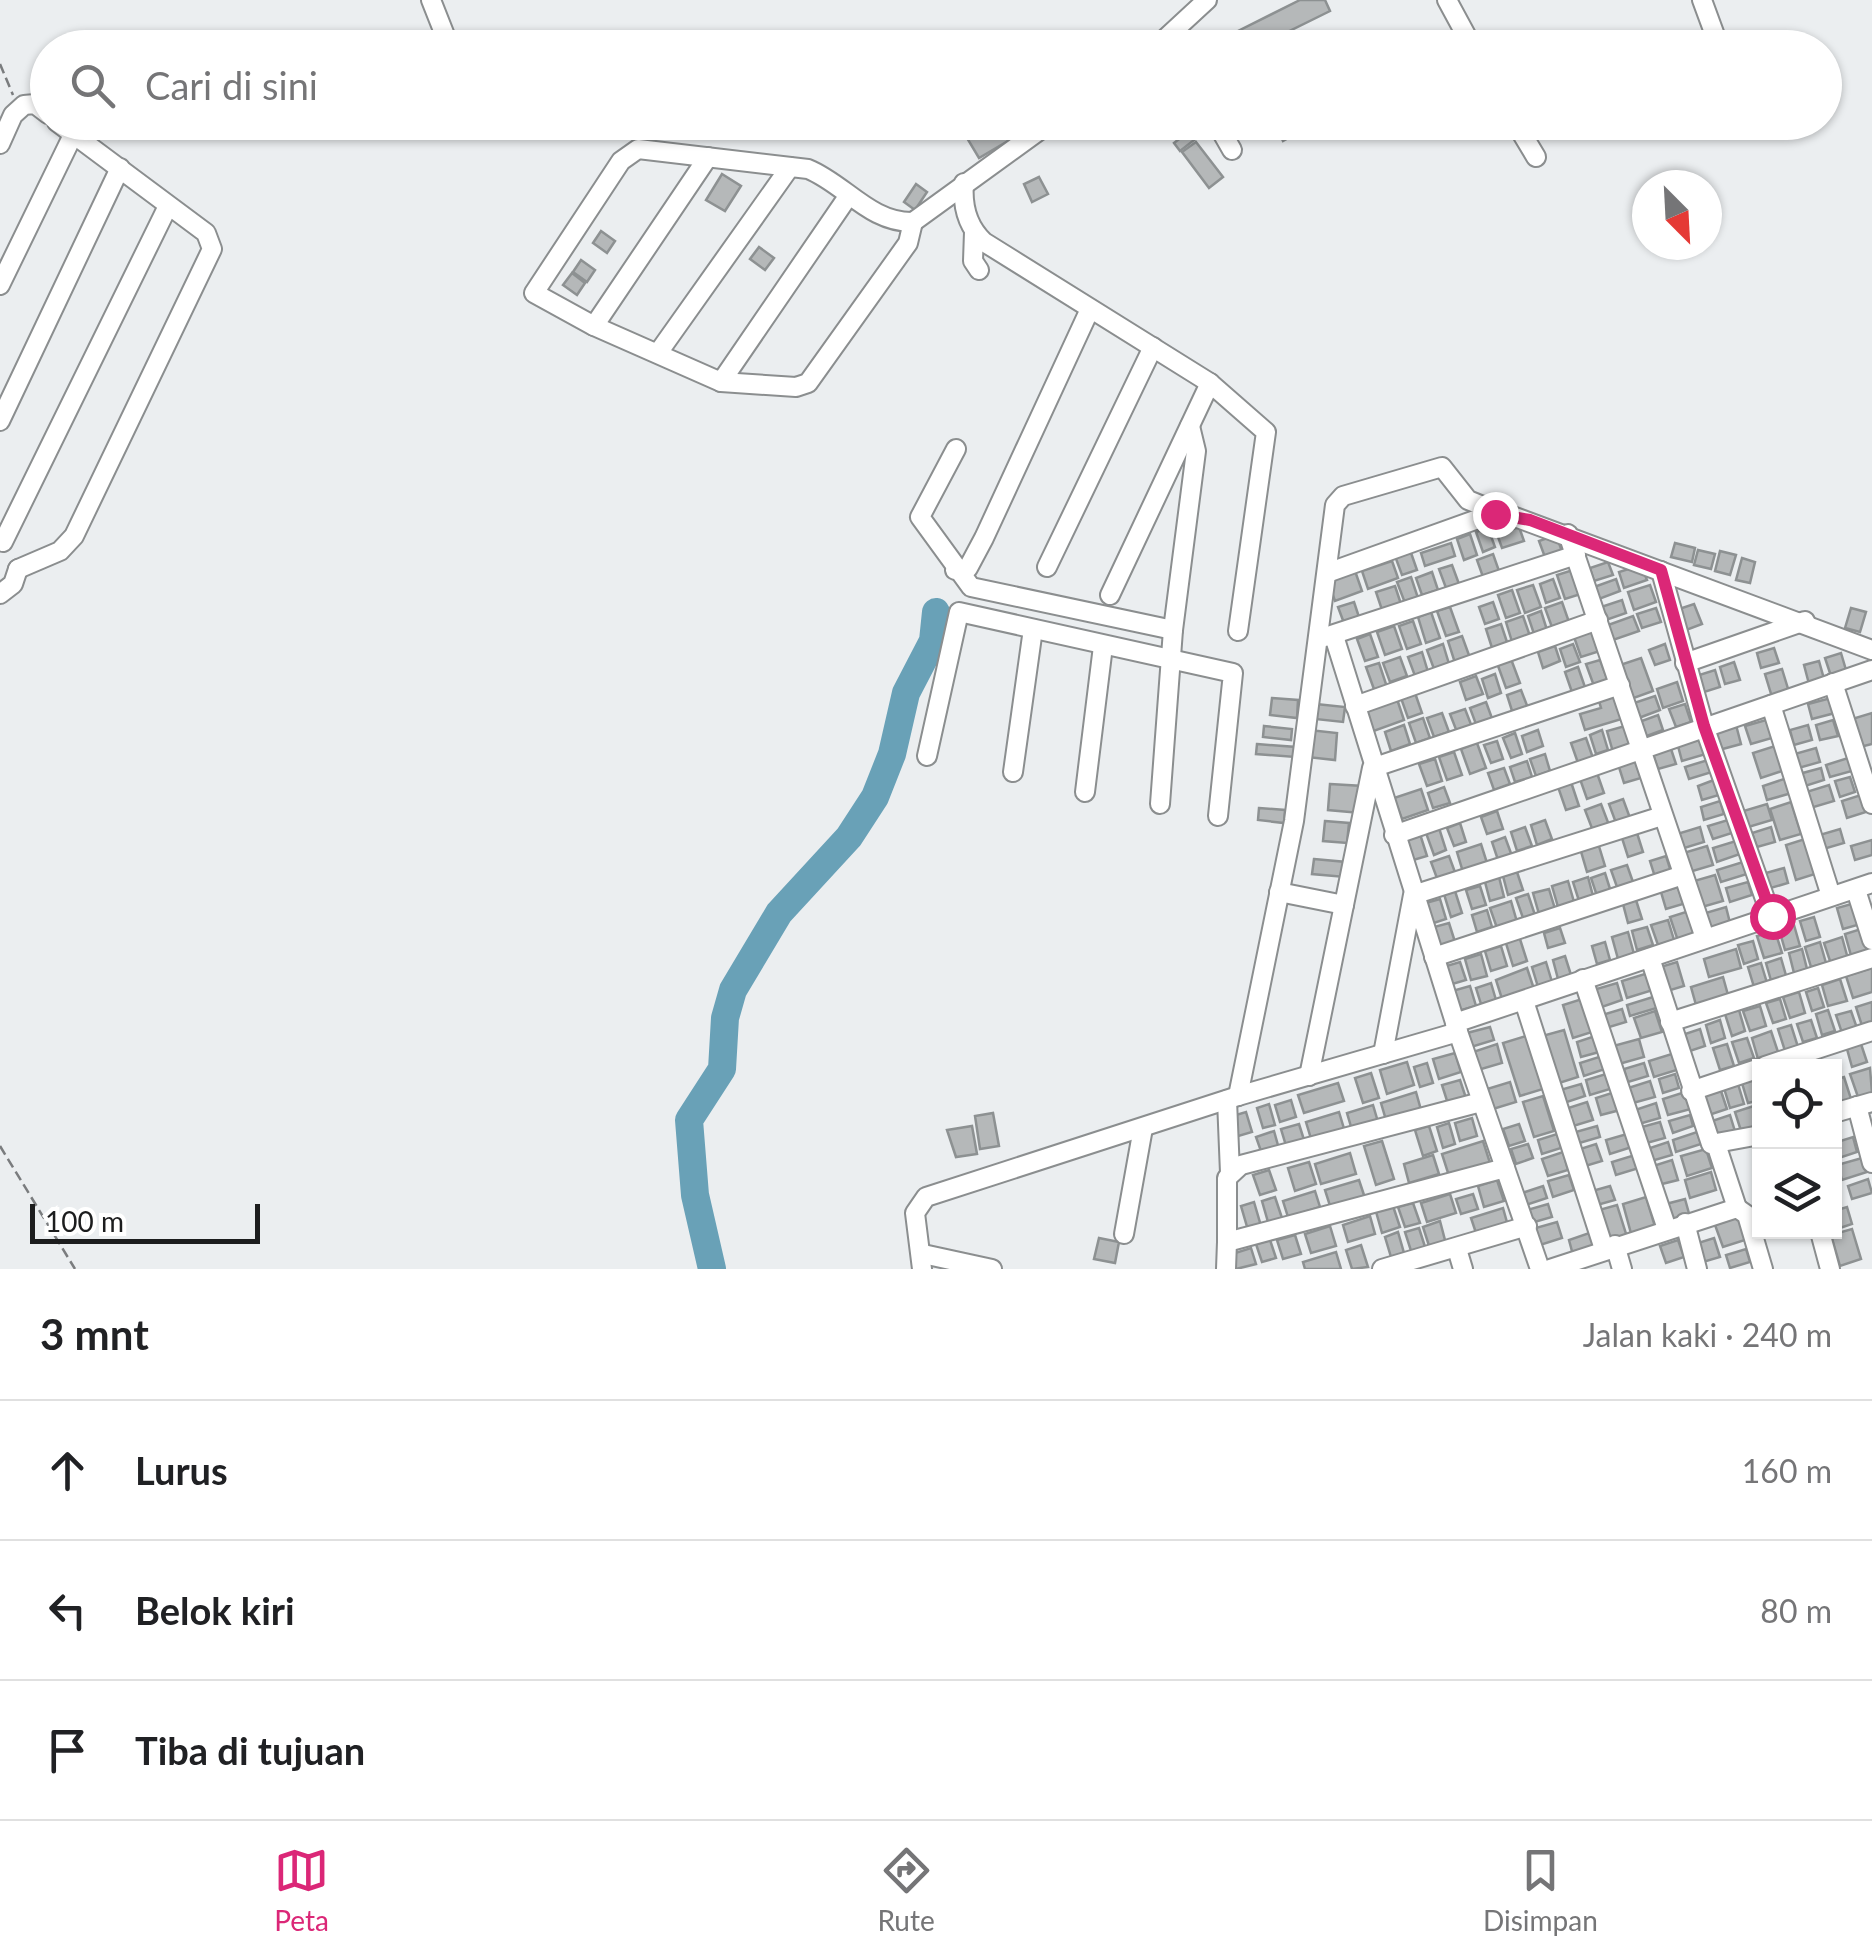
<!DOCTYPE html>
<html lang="id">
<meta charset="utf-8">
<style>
body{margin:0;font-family:Lato,sans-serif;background:#f2f2f2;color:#202124}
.controls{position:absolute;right:30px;bottom:30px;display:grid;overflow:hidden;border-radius:0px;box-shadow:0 2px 8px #0004}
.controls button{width:90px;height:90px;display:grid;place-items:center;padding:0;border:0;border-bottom:2px solid #e0e0e0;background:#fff;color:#202124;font:50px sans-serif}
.compass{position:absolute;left:1632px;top:170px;width:90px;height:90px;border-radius:50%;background:#fff;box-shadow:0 2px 8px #0004;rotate:156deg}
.scale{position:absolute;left:30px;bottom:25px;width:230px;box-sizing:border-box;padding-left:10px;border:5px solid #1c1d1e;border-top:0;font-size:28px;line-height:35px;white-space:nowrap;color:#1c1d1e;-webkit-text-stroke:8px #fff;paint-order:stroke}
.stop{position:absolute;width:30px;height:30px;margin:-22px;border:8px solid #db2777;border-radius:50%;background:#fff}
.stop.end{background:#db2777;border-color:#fff;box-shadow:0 2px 10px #0008}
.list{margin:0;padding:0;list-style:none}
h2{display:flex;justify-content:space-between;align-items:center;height:130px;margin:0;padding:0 40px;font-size:42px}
h2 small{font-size:32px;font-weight:400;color:#757577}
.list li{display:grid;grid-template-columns:65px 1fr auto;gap:30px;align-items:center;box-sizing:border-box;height:140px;padding:0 40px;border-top:2px solid #e0e0e0}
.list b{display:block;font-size:38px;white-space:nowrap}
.list em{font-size:32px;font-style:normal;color:#757577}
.icon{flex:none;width:55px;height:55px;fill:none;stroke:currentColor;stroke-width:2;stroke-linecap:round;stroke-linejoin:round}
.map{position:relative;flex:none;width:1872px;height:1269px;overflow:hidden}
.search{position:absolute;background:#fff;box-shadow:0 2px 8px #0004;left:30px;right:30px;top:30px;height:110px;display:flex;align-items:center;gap:25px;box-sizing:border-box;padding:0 35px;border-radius:55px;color:#757577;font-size:38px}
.sheet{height:550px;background:#fff}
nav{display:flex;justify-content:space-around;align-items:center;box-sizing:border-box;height:140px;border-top:2px solid #e0e0e0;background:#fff;font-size:28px;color:#757577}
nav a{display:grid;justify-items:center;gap:5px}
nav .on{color:#db2777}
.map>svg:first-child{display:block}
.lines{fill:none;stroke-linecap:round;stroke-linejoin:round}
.river{stroke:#69a1b7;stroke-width:28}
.building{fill:#b5b8b9;stroke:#8d9192;stroke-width:2.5}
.minor-casing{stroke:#8b8e8f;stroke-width:22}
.path{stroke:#7a7c7e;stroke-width:2.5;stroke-dasharray:10 5;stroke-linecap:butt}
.minor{stroke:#fff;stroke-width:18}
.route{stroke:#db2777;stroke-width:12}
</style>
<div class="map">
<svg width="1872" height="1269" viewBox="0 0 1872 1269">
<rect width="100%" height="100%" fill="#ebeef0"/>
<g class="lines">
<path class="river" d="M712,1269l-17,-74 -6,-75 33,-51 3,-51 8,-28 46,-77 70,-76 26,-40 17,-43 14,-61 27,-52 3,-29"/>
</g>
<g class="building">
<path d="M1300,0h25l5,11 -75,37h-17l-6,-14z"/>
<path d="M1339,33l7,15h-37z"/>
<path d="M970,122h34l9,16 -34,20 -18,-30z"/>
<path d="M1201,122l6,8 -27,21 -6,-8z"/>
<path d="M1274,122h42l-33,19z"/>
<path d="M1196,142l27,35 -14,11 -27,-36z"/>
<path d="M722,174l19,12 -16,25 -19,-11z"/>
<path d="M1039,177l9,17 -16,8 -8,-18z"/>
<path d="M916,184l11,8 -12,18 -11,-8z"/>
<path d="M601,231l14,10 -8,12 -14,-10z"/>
<path d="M759,247l15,11 -9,12 -15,-11z"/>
<path d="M581,260l14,10 -8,12 -14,-10z"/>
<path d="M572,273l13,10 -8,12 -14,-10z"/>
<path d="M1519,527l5,14 -22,7 -5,-14z"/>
<path d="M1488,528l7,19 -12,5 -7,-20z"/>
<path d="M1470,534l7,21 -13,5 -7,-21z"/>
<path d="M1556,535l7,19 -17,6 -7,-19z"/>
<path d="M1451,543l4,13 -30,10 -4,-13z"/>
<path d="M1675,543l20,5 -3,14 -21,-5z"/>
<path d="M1410,550l7,20 -15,5 -7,-19z"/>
<path d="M1698,550l17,4 -4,15 -17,-4z"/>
<path d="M1720,551l16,4 -6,20 -15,-4z"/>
<path d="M1493,554l6,17 -16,6 -6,-17z"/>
<path d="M1742,558l13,4 -5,21 -14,-3z"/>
<path d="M1392,561l6,17 -30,11 -6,-18z"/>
<path d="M1608,562l5,13 -19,6 -4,-13z"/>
<path d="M1452,565l7,19 -13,4 -7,-19z"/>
<path d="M1641,565l6,15 -23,8 -5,-16z"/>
<path d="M1354,568l8,23 -27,10 -8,-23z"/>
<path d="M1576,569l8,24 -19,6 -8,-24z"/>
<path d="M1432,572l6,18 -16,5 -6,-17z"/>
<path d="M1411,577l7,21 -13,5 -8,-21z"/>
<path d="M1553,579l7,19 -14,5 -6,-19z"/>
<path d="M1616,579l4,12 -21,8 -5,-12z"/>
<path d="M1533,585l8,22 -16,6 -8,-23z"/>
<path d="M1650,585l6,17 -22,8 -6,-18z"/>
<path d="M1395,586l6,18 -19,6 -6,-18z"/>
<path d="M1512,590l8,23 -14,5 -8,-23z"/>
<path d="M1622,600l4,13 -20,7 -5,-13z"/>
<path d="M1354,602l5,15 -15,6 -6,-16z"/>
<path d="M1493,602l6,17 -14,5 -6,-17z"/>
<path d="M1562,602l8,23 -17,5 -8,-22z"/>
<path d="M1694,604l8,20 -21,8 -8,-21z"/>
<path d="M1450,607l9,25 -13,4 -9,-25z"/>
<path d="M1656,608l5,14 -19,6 -5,-14z"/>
<path d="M1851,608l15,4 -6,20 -15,-4z"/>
<path d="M1541,611l6,19 -13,4 -6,-18z"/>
<path d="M1431,612l9,26 -14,5 -8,-26z"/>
<path d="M1523,616l8,23 -18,6 -7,-23z"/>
<path d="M1633,616l6,15 -26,9 -5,-15z"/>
<path d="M1413,621l8,23 -14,5 -8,-23z"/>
<path d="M1501,624l7,21 -15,6 -7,-22z"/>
<path d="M1394,626l8,23 -17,6 -8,-23z"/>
<path d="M1593,630l7,21 -19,6 -7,-20z"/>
<path d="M1370,634l8,23 -13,4 -8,-22z"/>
<path d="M1462,636l8,22 -15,5 -7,-22z"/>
<path d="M1443,644l6,20 -15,5 -7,-19z"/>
<path d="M1573,644l7,18 -14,5 -6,-18z"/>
<path d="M1665,644l5,16 -15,5 -6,-15z"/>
<path d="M1555,646l5,15 -17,7 -5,-16z"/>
<path d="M1774,648l5,15 -18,5 -4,-15z"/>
<path d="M1422,652l6,20 -13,4 -7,-19z"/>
<path d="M1841,653l5,17 -15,6 -6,-18z"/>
<path d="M1400,657l7,19 -17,6 -7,-19z"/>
<path d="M1641,658l12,33 -22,8 -11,-34z"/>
<path d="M1511,659l9,24 -14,5 -9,-25z"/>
<path d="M1600,660l8,21 -14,5 -8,-22z"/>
<path d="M1819,661l5,18 -15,5 -5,-19z"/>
<path d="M1734,662l6,18 -15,4 -5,-17z"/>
<path d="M1379,663l8,24 -12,5 -9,-25z"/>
<path d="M1578,667l8,23 -13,5 -8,-23z"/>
<path d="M1782,669l7,23 -17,5 -7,-23z"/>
<path d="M1715,670l5,17 -19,6 -5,-17z"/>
<path d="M1495,674l6,19 -13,5 -6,-19z"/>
<path d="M1476,676l7,18 -17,6 -6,-18z"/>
<path d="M1677,682l6,19 -20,7 -6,-19z"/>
<path d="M1521,690l7,18 -15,6 -6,-19z"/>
<path d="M1415,693l7,20 -14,5 -7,-20z"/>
<path d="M1618,695l7,23 -40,12 -5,-16 21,-6 -2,-7z"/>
<path d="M1655,696l5,14 -24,9 -5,-15z"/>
<path d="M1272,698l26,2 -1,18 -27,-3z"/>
<path d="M1831,698l4,15 -23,6 -4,-15z"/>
<path d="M1397,699l7,21 -33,12 -8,-22z"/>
<path d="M1486,702l7,19 -16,6 -7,-19z"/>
<path d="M1316,704l29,3 -2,15 -28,-3z"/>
<path d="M1685,704l6,18 -15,5 -7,-18z"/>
<path d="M1465,709l7,18 -15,5 -7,-18z"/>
<path d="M1442,713l7,19 -15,5 -7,-19z"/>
<path d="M1872,713v31l-12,3 -8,-28z"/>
<path d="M1658,715l5,15 -19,7 -5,-15z"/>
<path d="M1423,718l7,20 -14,5 -7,-20z"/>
<path d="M1766,720l6,18 -21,6 -6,-18z"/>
<path d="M1833,720l5,16 -18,4 -4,-15z"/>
<path d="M1404,725l6,19 -19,7 -6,-19z"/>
<path d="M1736,725l5,19 -22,6 -6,-19z"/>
<path d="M1808,725l4,15 -18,5 -4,-15z"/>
<path d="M1264,726l28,3 -1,11 -28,-3z"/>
<path d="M1625,726l6,21 -18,5 -6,-21z"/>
<path d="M1309,730l28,3 -2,27 -28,-3z"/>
<path d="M1538,730l5,16 -16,6 -5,-16z"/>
<path d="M1602,730l6,20 -12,4 -6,-19z"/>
<path d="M1515,733l7,21 -11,4 -8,-20z"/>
<path d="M1586,738l7,20 -15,5 -7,-20z"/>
<path d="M1701,739l5,15 -24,7 -4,-15z"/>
<path d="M1497,741l6,18 -12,4 -7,-18z"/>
<path d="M1477,743l9,25 -16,6 -9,-25z"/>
<path d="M1257,744l39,3 -1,10 -39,-3z"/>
<path d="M1670,746l6,18 -18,5 -6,-18z"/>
<path d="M1775,746l7,25 -21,7 -8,-25z"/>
<path d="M1816,748l4,14 -25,7 -4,-14z"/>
<path d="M1454,752l8,23 -15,5 -8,-23z"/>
<path d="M1545,754l5,17 -14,5 -6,-17z"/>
<path d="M1634,758l7,20 -17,5 -6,-19z"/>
<path d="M1848,758l4,13 -22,6 -4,-12z"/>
<path d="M1435,759l7,22 -15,5 -8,-22z"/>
<path d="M1708,760l4,12 -23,7 -4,-12z"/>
<path d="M1527,761l5,16 -17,5 -5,-15z"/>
<path d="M1504,768l6,16 -16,6 -6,-17z"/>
<path d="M1821,768l3,12 -22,7 -3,-13z"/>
<path d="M1597,773l7,20 -17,6 -7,-20z"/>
<path d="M1850,777l5,15 -15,5 -5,-16z"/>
<path d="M1787,778l5,15 -25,7 -4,-14z"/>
<path d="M1570,779l9,27 -13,4 -9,-26z"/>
<path d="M1714,780l5,15 -17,5 -4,-14z"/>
<path d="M1330,784l33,2 -3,27 -32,-3z"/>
<path d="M1829,785l5,16 -27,8 -4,-16z"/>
<path d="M1444,787l6,16 -17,5 -5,-15z"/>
<path d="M1421,789l7,21 -26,9 -8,-21z"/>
<path d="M1861,795l5,17 -19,6 -5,-17z"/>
<path d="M1623,799l7,19 -14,5 -7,-19z"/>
<path d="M1720,801l4,13 -20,6 -3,-13z"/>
<path d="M1791,802l10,32 -21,6 -10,-31z"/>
<path d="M1601,804l8,21 -16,6 -8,-21z"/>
<path d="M1767,804l5,16 -27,8 -5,-16z"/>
<path d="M1259,808l26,2 -1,13 -26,-3z"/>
<path d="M1497,811l6,18 -16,5 -6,-17z"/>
<path d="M1545,820l7,19 -15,6 -6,-20z"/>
<path d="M1728,820l4,13 -19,6 -5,-13z"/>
<path d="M1325,821l24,2 -2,20 -24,-2z"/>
<path d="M1460,823l6,19 -12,4 -7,-18z"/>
<path d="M1525,827l7,19 -15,5 -6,-19z"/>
<path d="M1700,827l4,15 -23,7 -4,-15z"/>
<path d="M1771,827l4,15 -18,5 -5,-14z"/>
<path d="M1439,828l7,22 -12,5 -8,-22z"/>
<path d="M1840,829l4,14 -24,7 -4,-14z"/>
<path d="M1637,833l6,19 -15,5 -6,-19z"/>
<path d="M1420,834l7,22 -17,5 -8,-21z"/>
<path d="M1505,837l7,19 -14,4 -6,-18z"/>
<path d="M1805,839l10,35 -19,6 -10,-35z"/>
<path d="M1872,840v15l-17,5 -4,-14z"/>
<path d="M1736,841l4,13 -23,8 -4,-14z"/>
<path d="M1598,843l7,23 -18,6 -7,-24z"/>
<path d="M1481,844l6,19 -24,9 -6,-20z"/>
<path d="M1707,846l6,19 -27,8 -6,-19z"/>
<path d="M1449,856l7,19 -18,6 -7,-19z"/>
<path d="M1666,856l5,16 -16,5 -5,-16z"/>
<path d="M1314,859l32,3 -1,15 -33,-3z"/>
<path d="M1743,862l4,12 -26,8 -4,-12z"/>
<path d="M1627,865l6,17 -16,5 -6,-17z"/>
<path d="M1784,868l4,15 -21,6 -5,-15z"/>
<path d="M1517,872l6,18 -15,5 -5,-19z"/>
<path d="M1605,873l6,19 -14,4 -6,-18z"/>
<path d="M1715,875l8,26 -21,6 -8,-26z"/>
<path d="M1499,877l5,20 -14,4 -5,-19z"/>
<path d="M1588,877l5,19 -14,5 -6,-19z"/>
<path d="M1568,881l6,21 -16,5 -6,-21z"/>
<path d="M1748,882l4,13 -22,7 -4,-14z"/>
<path d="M1480,886l6,19 -14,4 -6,-19z"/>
<path d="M1678,887l5,17 -17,5 -5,-17z"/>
<path d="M1549,889l6,20 -16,5 -6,-21z"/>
<path d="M1455,891l7,22 -11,4 -7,-23z"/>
<path d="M1528,894l7,21 -12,3 -7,-20z"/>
<path d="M1440,899l6,20 -18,6 -6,-21z"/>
<path d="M1636,900l6,19 -14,4 -5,-19z"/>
<path d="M1511,901l6,21 -20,6 -7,-20z"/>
<path d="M1855,903l6,21 -18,5 -6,-21z"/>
<path d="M1726,907l4,16 -23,7 -5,-16z"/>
<path d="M1487,910l5,17 -15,5 -5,-17z"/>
<path d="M1689,911l7,25 -18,5 -8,-24z"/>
<path d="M1814,917l6,20 -14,4 -6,-20z"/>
<path d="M1668,920l6,20 -16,5 -7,-20z"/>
<path d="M1449,923l6,19 -15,4 -6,-19z"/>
<path d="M1794,925l6,21 -15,4 -6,-21z"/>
<path d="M1647,927l6,18 -16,5 -5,-19z"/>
<path d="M1560,928l5,15 -17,5 -4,-15z"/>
<path d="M1861,929l7,25 -16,5 -7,-25z"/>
<path d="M1775,931l7,22 -18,5 -7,-22z"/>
<path d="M1628,932l6,22 -16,5 -6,-22z"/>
<path d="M1519,936l8,25 -14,5 -8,-26z"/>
<path d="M1842,937l6,22 -17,5 -7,-21z"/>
<path d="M1753,941l5,18 -14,5 -6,-19z"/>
<path d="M1605,942l5,18 -13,4 -5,-18z"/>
<path d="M1820,942l6,21 -15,4 -6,-20z"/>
<path d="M1501,946l6,20 -16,5 -6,-20z"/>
<path d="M1736,949l5,19 -32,9 -5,-18z"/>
<path d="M1802,949l5,20 -13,4 -5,-20z"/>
<path d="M1481,954l6,22 -16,4 -6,-21z"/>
<path d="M1565,956l6,19 -13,4 -5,-19z"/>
<path d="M1781,958l6,21 -15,5 -6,-21z"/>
<path d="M1460,962l6,18 -17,5 -6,-18z"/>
<path d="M1546,962l6,20 -14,5 -6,-20z"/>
<path d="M1677,962l7,24 -20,6 -7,-24z"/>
<path d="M1761,963l6,20 -13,4 -6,-20z"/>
<path d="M1527,968l7,21 -32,10 -6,-19z"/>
<path d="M1872,968v24l-19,6 -7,-22z"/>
<path d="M1648,973l5,17 -26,8 -5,-17z"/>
<path d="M1723,977l5,18 -32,10 -5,-18z"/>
<path d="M1840,979l7,22 -19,5 -6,-21z"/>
<path d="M1491,983l5,17 -15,4 -5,-16z"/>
<path d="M1617,983l5,17 -23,8 -6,-18z"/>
<path d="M1470,986l6,20 -18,5 -6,-20z"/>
<path d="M1818,988l6,19 -12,4 -6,-19z"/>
<path d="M1799,992l6,21 -15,5 -7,-21z"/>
<path d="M1656,996l4,11 -30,9 -3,-11z"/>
<path d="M1582,999l10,33 -19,6 -10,-33z"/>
<path d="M1780,999l6,20 -13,4 -7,-20z"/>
<path d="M1872,1002v24l-9,3 -7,-22z"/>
<path d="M1760,1006l6,20 -16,5 -7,-20z"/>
<path d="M1622,1009l4,13 -20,6 -4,-13z"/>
<path d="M1739,1010l6,21 -13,5 -7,-22z"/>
<path d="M1828,1010l7,21 -13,4 -6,-21z"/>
<path d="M1655,1011l7,21 -21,6 -7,-20z"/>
<path d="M1851,1011l7,20 -15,5 -7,-21z"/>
<path d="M1720,1020l5,18 -14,5 -5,-18z"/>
<path d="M1811,1020l6,18 -14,4 -6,-18z"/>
<path d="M1791,1025l7,22 -13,4 -7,-22z"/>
<path d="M1490,1027l4,13 -23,7 -4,-14z"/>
<path d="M1700,1029l5,17 -15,5 -5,-17z"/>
<path d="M1564,1030l14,47 -22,7 -14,-48z"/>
<path d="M1771,1031l7,21 -20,7 -6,-21z"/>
<path d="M1526,1036l17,53 -23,7 -17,-53z"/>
<path d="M1595,1036l4,16 -18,5 -4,-15z"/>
<path d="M1747,1038l7,20 -15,5 -7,-21z"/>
<path d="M1639,1039l5,18 -25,7 -6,-18z"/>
<path d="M1497,1044l5,19 -24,7 -5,-18z"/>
<path d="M1727,1044l7,22 -14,4 -7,-22z"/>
<path d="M1861,1044l6,18 -15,5 -5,-18z"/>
<path d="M1455,1053l6,19 -22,7 -6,-20z"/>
<path d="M1675,1053l5,16 -26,8 -5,-16z"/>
<path d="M1602,1056l3,13 -21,7 -4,-13z"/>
<path d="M1407,1062l7,23 -27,9 -7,-24z"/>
<path d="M1427,1063l6,20 -13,4 -6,-20z"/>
<path d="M1644,1063l4,13 -20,6 -4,-13z"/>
<path d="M1870,1068l2,25 -14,4 -8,-23z"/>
<path d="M1371,1073l8,25 -16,5 -8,-25z"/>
<path d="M1606,1074l4,15 -20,6 -4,-15z"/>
<path d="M1675,1074l4,14 -16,5 -4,-14z"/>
<path d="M1844,1077l7,22 -13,4 -4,-23z"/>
<path d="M1760,1078v22l-12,3 -6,-20z"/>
<path d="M1460,1080l6,18 -18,6 -6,-19z"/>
<path d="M1650,1081l5,16 -22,6 -5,-15z"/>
<path d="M1510,1082l6,20 -23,7 -6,-20z"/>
<path d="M1338,1083l6,18 -40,12 -6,-18z"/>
<path d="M1581,1084l4,12 -21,7 -4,-13z"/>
<path d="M1738,1084l6,20 -14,4 -6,-20z"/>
<path d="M1721,1091l6,18 -24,8 -6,-19z"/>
<path d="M1416,1092l5,18 -35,10 -5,-17z"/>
<path d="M1615,1092l5,18 -19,5 -5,-17z"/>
<path d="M1685,1092l6,17 -23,6 -5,-16z"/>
<path d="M1543,1096l11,35 -20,6 -11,-35z"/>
<path d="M1291,1100l5,17 -16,5 -5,-17z"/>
<path d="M1587,1102l6,18 -23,7 -5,-18z"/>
<path d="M1656,1103l4,15 -21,6 -4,-14z"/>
<path d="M1269,1104l6,21 -12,3 -6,-20z"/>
<path d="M1760,1104v25l-18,5 -7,-22z"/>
<path d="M1373,1105l5,17 -26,8 -5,-17z"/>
<path d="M1246,1112l6,20 -17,5 -6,-20z"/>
<path d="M1339,1112l6,20 -33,10 -6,-20z"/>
<path d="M993,1113l6,33 -19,3 -5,-33z"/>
<path d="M1690,1115l3,11 -20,7 -4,-12z"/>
<path d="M1730,1115l7,23 -21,6 -7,-22z"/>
<path d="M1472,1118l5,18 -17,5 -5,-18z"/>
<path d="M1660,1122l5,16 -22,6 -5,-16z"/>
<path d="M1449,1123l6,21 -12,4 -6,-21z"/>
<path d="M1299,1124l6,19 -18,6 -6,-20z"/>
<path d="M1519,1124l6,17 -16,5 -6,-17z"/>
<path d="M972,1126l5,28 -21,3 -9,-27z"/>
<path d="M1429,1126l8,25 -14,5 -8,-26z"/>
<path d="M1597,1126l3,11 -24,7 -4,-11z"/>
<path d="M1274,1131l5,18 -17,5 -6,-17z"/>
<path d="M1697,1132l4,12 -25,8 -3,-12z"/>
<path d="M1557,1134l4,14 -19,6 -4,-14z"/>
<path d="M1627,1134l5,13 -22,7 -4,-14z"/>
<path d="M1853,1137l4,15 -18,6 -5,-15z"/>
<path d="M1382,1141l12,38 -18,6 -12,-39z"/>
<path d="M1483,1141l7,22 -41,13 -7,-22z"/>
<path d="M1668,1142l4,13 -24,7 -4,-12z"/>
<path d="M1528,1144l5,14 -17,6 -5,-15z"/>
<path d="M1596,1144l6,17 -20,6 -5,-17z"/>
<path d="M1706,1149l6,19 -25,8 -6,-20z"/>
<path d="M1563,1152l5,18 -20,6 -6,-17z"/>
<path d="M1350,1153l6,21 -35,10 -6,-20z"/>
<path d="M1433,1155l6,19 -30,9 -5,-19z"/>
<path d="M1635,1155l4,13 -23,7 -4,-13z"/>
<path d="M1862,1158l5,14 -25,8 -5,-15z"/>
<path d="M1672,1160l6,20 -20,5 -5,-19z"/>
<path d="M1309,1162l7,22 -21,7 -7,-23z"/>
<path d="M1269,1170l7,20 -16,5 -7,-20z"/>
<path d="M1711,1172l5,18 -26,8 -5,-18z"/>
<path d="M1569,1175l5,15 -21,7 -5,-16z"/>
<path d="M1868,1179l4,14 -20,6 -4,-13z"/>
<path d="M1359,1180l6,18 -34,11 -6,-19z"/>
<path d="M1497,1180l7,21 -20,6 -6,-21z"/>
<path d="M1543,1186l4,12 -21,7 -4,-12z"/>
<path d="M1610,1186l5,14 -18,5 -5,-14z"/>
<path d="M1315,1191l5,16 -32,10 -5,-16z"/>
<path d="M1450,1194l6,19 -29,9 -6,-19z"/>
<path d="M1473,1194l5,15 -17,5 -5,-15z"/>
<path d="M1275,1197l7,21 -14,4 -6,-21z"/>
<path d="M1646,1197l10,33 -24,7 -9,-33z"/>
<path d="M1685,1199l5,18 -19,5 -5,-18z"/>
<path d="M1254,1202l7,24 -13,4 -7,-24z"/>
<path d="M1392,1203l8,24 -18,6 -7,-25z"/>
<path d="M1413,1203l7,20 -15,4 -7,-20z"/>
<path d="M1548,1204l4,13 -21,6 -4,-13z"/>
<path d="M1617,1205l10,32 -18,5 -10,-32z"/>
<path d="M1847,1207l5,17 -18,6v-19z"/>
<path d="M1503,1208l5,18 -31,10 -6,-18z"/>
<path d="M1370,1216l5,18 -27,8 -5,-17z"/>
<path d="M1738,1217l7,23 -22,7 -8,-22z"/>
<path d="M1440,1221l6,23 -16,5 -7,-22z"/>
<path d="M1557,1222l5,16 -25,8 -5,-17z"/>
<path d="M1330,1226l6,20 -25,7 -6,-19z"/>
<path d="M1419,1228l7,22 -14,4 -7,-22z"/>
<path d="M1852,1229l9,30 -21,7 -9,-31z"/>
<path d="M1398,1232l6,21 -13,4 -6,-20z"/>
<path d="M1592,1232l5,16 -24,7 -4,-15z"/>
<path d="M1295,1235l6,19 -18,5 -6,-19z"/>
<path d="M1099,1238l20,4 -4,21 -21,-4z"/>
<path d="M1714,1238l6,19 -17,5 -5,-19z"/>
<path d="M1270,1240l6,18 -14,4 -6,-18z"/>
<path d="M1678,1240l6,17 -18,6 -6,-17z"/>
<path d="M1361,1245l7,22 -16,2 -6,-19z"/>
<path d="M1251,1248l5,16 -20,5 -4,-15z"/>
<path d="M1746,1249l4,13 -20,6 -4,-13z"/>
<path d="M1336,1252l5,17h-36l-2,-7z"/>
</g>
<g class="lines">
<g class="minor-casing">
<g id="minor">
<path d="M431,0l19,48"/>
<path d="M1447,0l26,48"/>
<path d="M1702,0l14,38"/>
<path d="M1155,48l52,-48"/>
<path d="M1216,122l16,28"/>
<path d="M1515,122l21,35"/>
<path d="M0,144l13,-29 11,-10 11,-1 13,10"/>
<path d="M964,183c-2,23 4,44 20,59l226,141 56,49 -28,199"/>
<path d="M849,195l-128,187 -127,-56 -60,-33 87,-132 17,-12 170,20c37,15 62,54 105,53l138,-100"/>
<path d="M974,232l-1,29 6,9"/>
<path d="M0,285l73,-150"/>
<path d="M594,326l114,-169"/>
<path d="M658,353l132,-186"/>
<path d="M721,382l75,5 12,-4 100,-140 5,-21"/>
<path d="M0,421l120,-253"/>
<path d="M956,449l-36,68 51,70 202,43"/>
<path d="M1568,534l137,404"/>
<path d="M3,542l165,-336"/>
<path d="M1047,567l106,-220"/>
<path d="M18,569l42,-18 14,-15 138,-287 -6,-16 -149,-111"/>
<path d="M955,570l13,-2 16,-30 106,-229"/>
<path d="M1661,571l43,155 67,190"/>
<path d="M1327,573l162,-58 18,-1 365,136"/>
<path d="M0,594l13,-10 5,-15"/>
<path d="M1110,595l100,-212"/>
<path d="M1325,637l251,-82"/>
<path d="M1685,663l120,-42"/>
<path d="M1833,683l39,121"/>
<path d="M1771,705l60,191"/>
<path d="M1355,706l243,-86"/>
<path d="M927,756l32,-144 274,61 -15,143"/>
<path d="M1013,772l20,-143"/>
<path d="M1085,792l18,-146"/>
<path d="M1160,804l13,-174 23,-179 -6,-25"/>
<path d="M1394,835l478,-165"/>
<path d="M1856,890l16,50"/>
<path d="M1279,892l65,13"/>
<path d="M1434,957l249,-82"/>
<path d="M1650,958l61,186 49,-9"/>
<path d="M1583,979l84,250"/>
<path d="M1524,1001l80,248"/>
<path d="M1670,1022l202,-64"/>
<path d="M1455,1023l417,-140"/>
<path d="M1458,1032l82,237"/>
<path d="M1383,1054l30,-159 249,-79"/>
<path d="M1765,1066l107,-35"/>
<path d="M1309,1076l63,-308 248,-83"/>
<path d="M1691,1091l69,-23"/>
<path d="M1238,1096l56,-275 41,-316 8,-9 99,-29 26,33 32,13"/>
<path d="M1227,1100l3,73"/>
<path d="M1481,1102l-240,63 -14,13v64l278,-74"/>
<path d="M1857,1106l15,57"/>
<path d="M1834,1113l38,-11"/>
<path d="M1717,1147l20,61"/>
<path d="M1685,1223l12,46"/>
<path d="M1820,1232l10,37"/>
<path d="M1124,1234l19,-106"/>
<path d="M1615,1245l7,24"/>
<path d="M1457,1249l6,20"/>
<path d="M923,1254l69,15"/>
<path d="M922,1269l-7,-56 11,-16 312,-101 220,-64 -124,-396"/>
<path d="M1226,1269l1,-27"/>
<path d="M1382,1269l145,-43"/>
<path d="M1550,1269l187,-61 10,7 16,54"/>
</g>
</g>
<g class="path">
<path d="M0,64l13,31"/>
<path d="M0,1146l75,123"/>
</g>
<use href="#minor" class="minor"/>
</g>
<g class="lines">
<path class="route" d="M1495,514l35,6 131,50 43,156 68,190"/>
</g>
</svg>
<div class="controls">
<button><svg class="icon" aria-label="locate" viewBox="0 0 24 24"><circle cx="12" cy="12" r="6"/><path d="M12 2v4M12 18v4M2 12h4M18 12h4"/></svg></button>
<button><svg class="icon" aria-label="layers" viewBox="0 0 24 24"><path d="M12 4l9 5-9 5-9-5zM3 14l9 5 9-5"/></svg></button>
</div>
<svg class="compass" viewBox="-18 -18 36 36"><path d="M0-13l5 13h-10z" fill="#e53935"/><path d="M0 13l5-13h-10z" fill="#757577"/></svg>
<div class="scale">100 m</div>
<div class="stop" style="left:1772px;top:916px"></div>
<div class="stop end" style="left:1495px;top:514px"></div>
<div class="search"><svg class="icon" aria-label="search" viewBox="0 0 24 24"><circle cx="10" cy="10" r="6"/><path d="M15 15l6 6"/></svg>Cari di sini</div>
</div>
<section class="sheet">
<h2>3 mnt<small>Jalan kaki · 240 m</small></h2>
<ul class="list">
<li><svg class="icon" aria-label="ahead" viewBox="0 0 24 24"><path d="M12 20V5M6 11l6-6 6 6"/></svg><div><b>Lurus</b></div><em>160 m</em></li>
<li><svg class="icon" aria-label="left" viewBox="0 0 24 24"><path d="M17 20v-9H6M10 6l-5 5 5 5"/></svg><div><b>Belok kiri</b></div><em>80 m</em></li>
<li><svg class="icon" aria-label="arrive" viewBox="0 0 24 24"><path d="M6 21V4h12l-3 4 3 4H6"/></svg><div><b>Tiba di tujuan</b></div></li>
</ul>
</section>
<nav>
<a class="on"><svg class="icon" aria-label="map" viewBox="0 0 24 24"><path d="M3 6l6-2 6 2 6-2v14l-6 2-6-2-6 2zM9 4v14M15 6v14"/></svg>Peta</a>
<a><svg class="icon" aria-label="directions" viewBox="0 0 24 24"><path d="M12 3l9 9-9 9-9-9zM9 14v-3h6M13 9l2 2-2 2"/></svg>Rute</a>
<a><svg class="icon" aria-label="saved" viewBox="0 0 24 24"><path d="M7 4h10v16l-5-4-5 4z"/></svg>Disimpan</a>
</nav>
